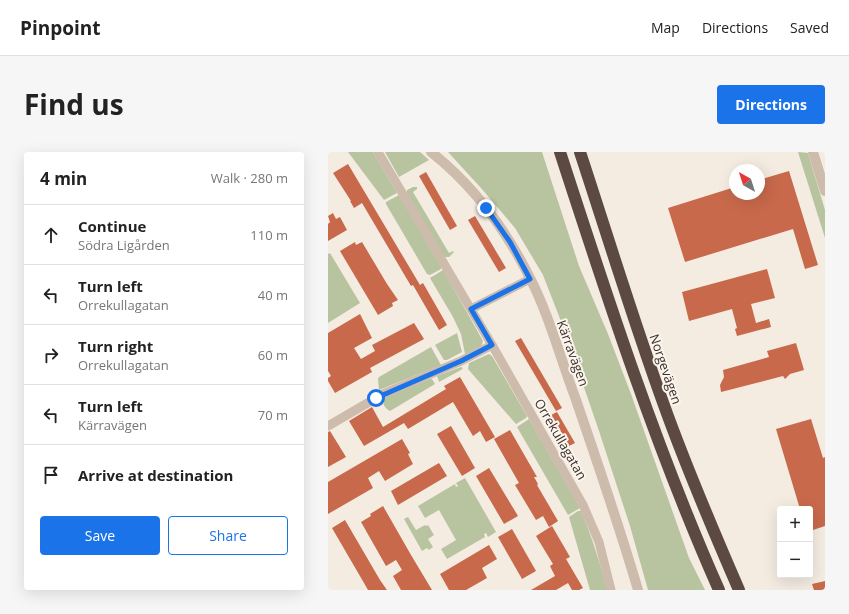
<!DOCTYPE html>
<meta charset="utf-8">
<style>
body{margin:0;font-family:"Open Sans",sans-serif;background:#f6f6f6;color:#222}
.controls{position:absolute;right:12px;bottom:12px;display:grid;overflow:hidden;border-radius:4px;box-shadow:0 4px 16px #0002}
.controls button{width:36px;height:36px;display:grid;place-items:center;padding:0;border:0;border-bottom:1px solid #e0e0e0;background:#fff;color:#222;font:20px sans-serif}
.compass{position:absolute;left:401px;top:12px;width:36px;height:36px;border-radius:50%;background:#fff;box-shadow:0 4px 16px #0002;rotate:321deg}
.stop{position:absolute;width:12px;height:12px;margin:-9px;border:3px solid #1a73e8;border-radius:50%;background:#fff}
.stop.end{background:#1a73e8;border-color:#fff;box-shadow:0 1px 4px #0008}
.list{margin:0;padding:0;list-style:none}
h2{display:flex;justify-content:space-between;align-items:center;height:52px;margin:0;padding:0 16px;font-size:17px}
h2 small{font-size:13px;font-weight:400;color:#767676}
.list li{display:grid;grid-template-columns:26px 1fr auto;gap:12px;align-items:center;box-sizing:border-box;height:60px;padding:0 16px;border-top:1px solid #e0e0e0}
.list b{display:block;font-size:15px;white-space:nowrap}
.list p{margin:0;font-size:13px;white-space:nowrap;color:#767676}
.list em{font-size:13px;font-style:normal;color:#767676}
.actions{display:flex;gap:8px;padding:12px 16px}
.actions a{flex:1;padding:9px 0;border:1px solid #1a73e8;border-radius:4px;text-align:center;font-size:14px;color:#1a73e8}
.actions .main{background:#1a73e8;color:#fff}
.icon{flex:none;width:22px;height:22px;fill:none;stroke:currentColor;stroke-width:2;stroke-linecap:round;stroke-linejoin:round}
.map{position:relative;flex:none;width:497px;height:438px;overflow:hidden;border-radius:4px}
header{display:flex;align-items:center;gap:24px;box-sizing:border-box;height:56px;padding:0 20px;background:#fff;border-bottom:1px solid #e0e0e0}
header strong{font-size:19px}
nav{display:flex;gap:22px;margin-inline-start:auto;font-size:14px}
.intro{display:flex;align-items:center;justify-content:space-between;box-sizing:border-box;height:96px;padding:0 24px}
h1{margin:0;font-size:28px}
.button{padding:10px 18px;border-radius:4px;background:#1a73e8;color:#fff;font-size:14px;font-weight:700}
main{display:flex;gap:24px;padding:0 24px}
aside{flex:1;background:#fff;border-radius:4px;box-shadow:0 4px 16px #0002}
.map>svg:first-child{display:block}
.green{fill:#b8c4a0}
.building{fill:#c8694b}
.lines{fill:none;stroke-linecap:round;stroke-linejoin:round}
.minor{stroke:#cdbbac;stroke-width:9}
.tertiary{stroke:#cdbbac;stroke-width:10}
.motorway{stroke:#5c4a42;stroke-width:12}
.route{stroke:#1a73e8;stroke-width:5}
.labels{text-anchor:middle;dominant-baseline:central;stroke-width:4;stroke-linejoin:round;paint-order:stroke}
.street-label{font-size:13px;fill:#3b302b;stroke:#fbf5ee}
</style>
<header>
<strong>Pinpoint</strong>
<nav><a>Map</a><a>Directions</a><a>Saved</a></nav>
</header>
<div class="intro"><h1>Find us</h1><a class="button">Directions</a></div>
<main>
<aside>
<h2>4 min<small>Walk · 280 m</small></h2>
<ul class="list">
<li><svg class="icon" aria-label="ahead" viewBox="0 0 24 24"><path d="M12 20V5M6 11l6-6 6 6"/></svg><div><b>Continue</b><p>Södra Ligården</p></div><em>110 m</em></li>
<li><svg class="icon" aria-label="left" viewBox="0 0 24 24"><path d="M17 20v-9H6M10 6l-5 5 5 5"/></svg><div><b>Turn left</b><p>Orrekullagatan</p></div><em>40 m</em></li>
<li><svg class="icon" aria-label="right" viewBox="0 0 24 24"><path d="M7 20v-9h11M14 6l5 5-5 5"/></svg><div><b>Turn right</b><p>Orrekullagatan</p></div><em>60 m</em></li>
<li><svg class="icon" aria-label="left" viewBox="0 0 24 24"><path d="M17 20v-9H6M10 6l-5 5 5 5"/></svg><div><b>Turn left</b><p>Kärravägen</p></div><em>70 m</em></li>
<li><svg class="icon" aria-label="arrive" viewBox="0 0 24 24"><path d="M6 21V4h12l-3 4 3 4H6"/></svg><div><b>Arrive at destination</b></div></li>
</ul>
<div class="actions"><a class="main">Save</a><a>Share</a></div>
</aside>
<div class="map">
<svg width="497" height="438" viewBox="0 0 497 438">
<rect width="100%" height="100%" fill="#f4ebe1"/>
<g class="green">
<path d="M20,0h25l24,41 -13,7z"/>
<path d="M57,0h35l9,8 -30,17z"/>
<path d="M120,0h94l37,114 29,68 23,60 58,164 16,32h-57l-18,-64 -31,-95 -35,-102 -21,-54 -28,-47 -34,-40z"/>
<path d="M470,0l10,1 17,57v28z"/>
<path d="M85,35h4v2l-4,3 36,61 4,-2 1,1 -5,5h-5l-37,-64v-3z"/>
<path d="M71,43l42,72v2l-11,6 -3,-1 -41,-70v-2z"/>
<path d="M2,101l30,50 -32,20v-69z"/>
<path d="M115,118l40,71 -2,6 -16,7 -4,-20 -8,-17 -23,-39z"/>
<path d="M129,181l5,19 -15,8h-3l-9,-15z"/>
<path d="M103,195l10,18 -62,25 -1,-11 1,-2z"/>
<path d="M161,202l3,2 35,60 -1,2 -10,6 -48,-55 1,-6z"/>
<path d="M133,215l2,1 -2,2 -22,12 -2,-6z"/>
<path d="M102,227h2l3,5 -45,27c-5,-2 -8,-8 -7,-13z"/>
<path d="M201,267l51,89 -12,7 -51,-88z"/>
<path d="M137,326l31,54 -8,5 -2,-4 -2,1 1,3 -38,22 -6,-10 15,-9 -17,-30 -14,8 -7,-12 37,-22 1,3 2,-1 -2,-3z"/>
<path d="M250,359h3c11,26 19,52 26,79h-17l-21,-73z"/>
<path d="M80,365l8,13 9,-5 1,1 2,-1 6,10 -6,4 5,8 -4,3 -2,-2 -5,3 -18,-32z"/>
</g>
<g class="building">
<path d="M20,12l72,121 3,-2 24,42 -8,5 -26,-45 -2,1 -49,-83 -8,5 -4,-7h1l-18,-28z"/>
<path d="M461,19l29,94 -13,4 -12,-40 -108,33 -17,-54 67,-21v7h24v-14z"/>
<path d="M98,20l31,54 -7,4 -31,-54z"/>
<path d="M5,61l3,6 4,-2 7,13 -19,11v-17l2,-2 -2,-6z"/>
<path d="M147,64l31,52 -7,4 -31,-52z"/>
<path d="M27,90l1,3 6,-3 25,42 11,16 -6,3 1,3 -15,9 -38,-64z"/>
<path d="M439,117l8,29 -24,6 5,19 13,-4 2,8 -34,9 -2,-7 2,-1 -5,-19 -43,12 -7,-29z"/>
<path d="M32,162l12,24 -18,10 7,11 14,-8 -3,-6 42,-22 10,16 -54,29 2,4 -37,21 -7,-12v-3l3,-2 -3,-5v-38z"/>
<path d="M193,186l41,70 -6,3 -41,-70z"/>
<path d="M468,191l8,27 -14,4 -5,5 -2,-3 -62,16 -1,-7 4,-8 -1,-7 46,-13 -2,-6z"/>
<path d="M132,225l35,60 -9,5 -6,-11 -7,5 -20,-34 -45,27 -4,-6 -40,23 -15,-25 23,-14 11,20 63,-38 -2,-3z"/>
<path d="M229,260l18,31 -6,3 -18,-31z"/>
<path d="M483,267l12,39 2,-1v69l-15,5v-22h-10l-24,-80z"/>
<path d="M123,274l24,42 -13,8 -25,-42z"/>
<path d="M182,278l27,47h-3l4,7 -1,1 21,36 -9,6 -6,-11 -7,4 -21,-35 4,-2 -25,-44z"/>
<path d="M2,279l16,26 -18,10v-35z"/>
<path d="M74,287l8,14 -2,1 5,10 -28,17 -6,-10 -11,7 5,10 -45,26v-32z"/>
<path d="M111,311l8,13 -49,29 -7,-14z"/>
<path d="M161,316l29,48 -14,8 -28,-48z"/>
<path d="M55,354l28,49 21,35h-31l-8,-14 9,-6 -6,-10 -10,6 -25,-44 10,-6 -1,-2z"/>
<path d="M17,368l35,60 7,10h-19l-4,-7 -32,-55z"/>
<path d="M224,374l18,31 -4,2 17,29 -4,2h-7l-4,-7 -12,7h-25l24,-14 -5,-10 3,-2 -17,-28z"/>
<path d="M184,377l24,42 -14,8 -24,-42z"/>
<path d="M161,393l8,14 -15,9 5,10 -21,12h-17l-9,-16z"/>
<path d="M497,429v9h-11l-2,-6z"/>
</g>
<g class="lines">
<g class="minor">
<path d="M50,0l114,193 91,160 16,37 12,48"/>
<path d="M143,157l59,-30"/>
<path d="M0,274l55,-32 78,-33 31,-16"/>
</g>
<g class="tertiary">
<path d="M103,0c42,33 75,78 99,126 19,37 30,79 45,119 22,64 44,128 63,193"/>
<path d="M485,0l12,39"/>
</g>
<g class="motorway">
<path d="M232,0c48,148 96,296 159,438"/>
<path d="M252,0c28,85 54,171 85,256 22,61 48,122 74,182"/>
</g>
</g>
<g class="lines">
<path class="route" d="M48,246l85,-37 31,-16 -21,-36 59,-30 -20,-37 -24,-34"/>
</g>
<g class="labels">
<g class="street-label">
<text transform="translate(245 201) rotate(70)">Kärravägen</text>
<text transform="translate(338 217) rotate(71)">Norgevägen</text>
<text transform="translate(233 287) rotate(60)">Orrekullagatan</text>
</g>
</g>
</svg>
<div class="controls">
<button>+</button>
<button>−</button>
</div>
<svg class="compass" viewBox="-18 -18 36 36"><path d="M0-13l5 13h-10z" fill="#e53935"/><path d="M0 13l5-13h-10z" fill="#767676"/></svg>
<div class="stop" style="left:48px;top:246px"></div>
<div class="stop end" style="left:158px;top:56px"></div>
</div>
</main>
